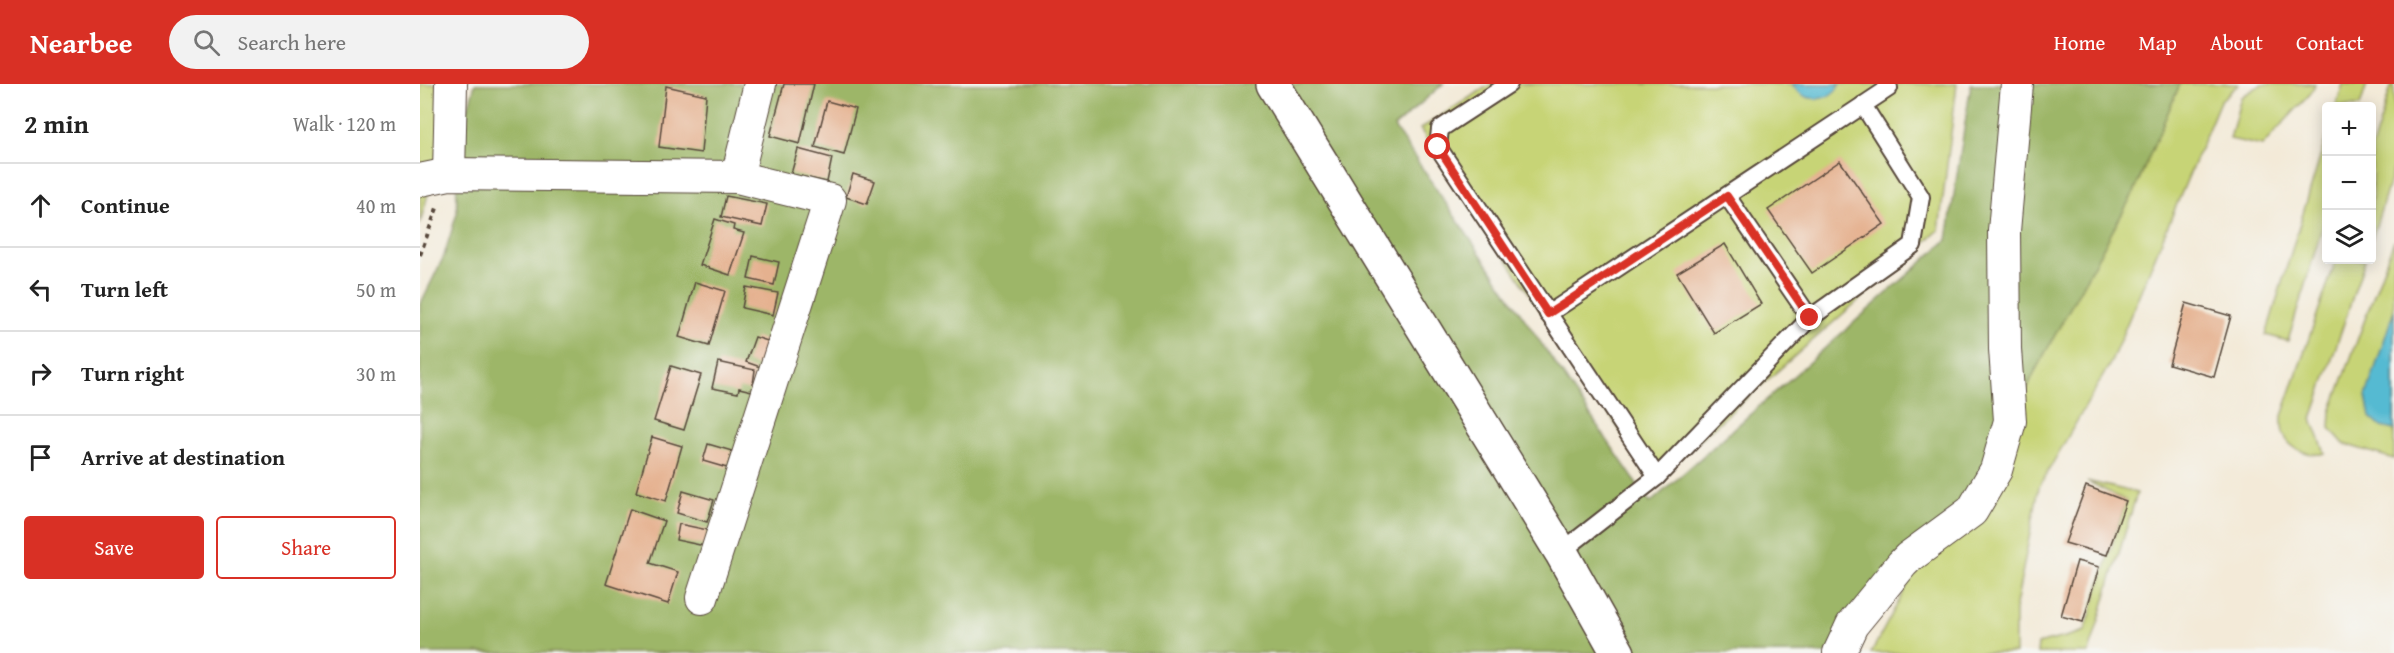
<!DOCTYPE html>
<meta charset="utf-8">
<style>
body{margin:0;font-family:"Gentium Book Plus",serif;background:#f2f2f2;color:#222}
.controls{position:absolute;right:18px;top:18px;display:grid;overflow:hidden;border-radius:6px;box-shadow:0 3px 15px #0003}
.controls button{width:54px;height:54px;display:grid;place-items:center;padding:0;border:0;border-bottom:2px solid #e0e0e0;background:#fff;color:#222;font:30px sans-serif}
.stop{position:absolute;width:18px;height:18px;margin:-14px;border:4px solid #d93025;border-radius:50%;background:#fff}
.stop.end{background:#d93025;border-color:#fff;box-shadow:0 2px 6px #0008}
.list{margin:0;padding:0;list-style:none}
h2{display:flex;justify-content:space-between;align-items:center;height:78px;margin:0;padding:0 24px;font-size:26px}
h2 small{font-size:20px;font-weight:400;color:#767676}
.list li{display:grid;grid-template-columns:39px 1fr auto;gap:18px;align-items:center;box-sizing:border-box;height:84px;padding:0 24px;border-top:2px solid #e0e0e0}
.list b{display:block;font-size:22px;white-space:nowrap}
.list em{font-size:20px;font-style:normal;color:#767676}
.actions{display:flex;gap:12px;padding:18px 24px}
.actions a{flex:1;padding:14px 0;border:2px solid #d93025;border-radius:6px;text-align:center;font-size:21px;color:#d93025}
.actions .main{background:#d93025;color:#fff}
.icon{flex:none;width:33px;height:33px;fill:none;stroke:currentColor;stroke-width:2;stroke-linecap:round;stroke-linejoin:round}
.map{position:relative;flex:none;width:1974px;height:569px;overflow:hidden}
header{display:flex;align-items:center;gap:36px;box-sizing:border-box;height:84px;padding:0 30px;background:#d93025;color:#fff}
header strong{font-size:28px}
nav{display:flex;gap:33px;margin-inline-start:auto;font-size:21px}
.search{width:420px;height:54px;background:#f2f2f2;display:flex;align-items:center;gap:15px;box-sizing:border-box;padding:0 21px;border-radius:33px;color:#767676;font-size:22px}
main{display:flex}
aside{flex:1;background:#fff}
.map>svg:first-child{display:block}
.green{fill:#c7d476;stroke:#817f4a;stroke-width:1.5}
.forest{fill:#9db667;stroke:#6c7042;stroke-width:1.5}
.water{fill:#54bad2;stroke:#487278;stroke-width:1.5}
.building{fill:#e5b18f}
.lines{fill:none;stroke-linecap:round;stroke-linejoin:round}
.service-casing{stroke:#57473a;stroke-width:20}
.minor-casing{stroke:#57473a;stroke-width:34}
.tertiary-casing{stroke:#57473a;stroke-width:36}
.path{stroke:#57473a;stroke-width:4;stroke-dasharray:4.5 4.5;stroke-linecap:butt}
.service{stroke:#fff;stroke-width:16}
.minor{stroke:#fff;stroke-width:32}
.tertiary{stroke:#fff;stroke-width:33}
.route{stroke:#d93025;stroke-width:8}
</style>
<header>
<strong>Nearbee</strong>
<div class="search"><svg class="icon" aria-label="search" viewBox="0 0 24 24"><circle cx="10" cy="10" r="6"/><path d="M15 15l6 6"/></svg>Search here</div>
<nav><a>Home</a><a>Map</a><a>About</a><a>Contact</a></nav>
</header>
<main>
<aside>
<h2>2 min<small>Walk · 120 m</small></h2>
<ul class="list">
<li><svg class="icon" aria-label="ahead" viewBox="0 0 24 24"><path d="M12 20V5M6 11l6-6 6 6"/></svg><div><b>Continue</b></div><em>40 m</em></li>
<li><svg class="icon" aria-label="left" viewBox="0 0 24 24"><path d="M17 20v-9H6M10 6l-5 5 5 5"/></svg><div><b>Turn left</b></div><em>50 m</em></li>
<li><svg class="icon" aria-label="right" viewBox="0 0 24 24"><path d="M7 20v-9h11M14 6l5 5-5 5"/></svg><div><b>Turn right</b></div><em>30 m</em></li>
<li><svg class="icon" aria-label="arrive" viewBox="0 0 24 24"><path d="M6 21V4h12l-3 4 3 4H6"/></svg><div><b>Arrive at destination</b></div></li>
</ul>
<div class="actions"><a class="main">Save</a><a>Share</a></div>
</aside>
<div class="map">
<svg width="1974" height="569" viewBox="0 0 1974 569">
<rect width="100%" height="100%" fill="#f6f6f2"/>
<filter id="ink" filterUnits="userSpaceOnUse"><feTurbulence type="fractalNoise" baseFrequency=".0167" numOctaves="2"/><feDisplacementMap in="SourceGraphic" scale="12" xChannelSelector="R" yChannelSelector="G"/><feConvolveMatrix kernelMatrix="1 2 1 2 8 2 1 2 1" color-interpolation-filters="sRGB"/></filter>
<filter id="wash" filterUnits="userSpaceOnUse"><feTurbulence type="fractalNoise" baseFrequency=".008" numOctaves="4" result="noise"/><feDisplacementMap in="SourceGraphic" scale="24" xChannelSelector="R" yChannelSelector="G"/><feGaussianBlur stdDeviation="1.35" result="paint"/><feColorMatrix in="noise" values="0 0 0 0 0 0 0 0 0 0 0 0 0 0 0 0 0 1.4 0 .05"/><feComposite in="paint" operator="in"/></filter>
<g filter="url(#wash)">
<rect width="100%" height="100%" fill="#f3ead8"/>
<g class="green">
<path d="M0,0h19l1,65 -20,75z"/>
<path d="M1071,0h466l-18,146 -286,250 -233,-351z"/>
<path d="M1760,0h59l-19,17 -109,261 -72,125 -24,123v43h-144l50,-93 81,-113 32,-74 100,-181z"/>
<path d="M1842,0h53l-4,9 -49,53 -32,-7 11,-42z"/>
<path d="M1923,0h24l-7,22h-24z"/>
<path d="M1972,0h2v83l-22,72v-92z"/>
<path d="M1906,54v77l-38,126 -22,-6z"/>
<path d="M1974,156v219l-50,-15 -14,-16 1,-16z"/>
<path d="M1916,176h29l-53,159 13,34c-14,4 -35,-3 -41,-18 -3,-5 -2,-14 -2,-19z"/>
<path d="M1667,397l50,12 -48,160h-52l1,-9c17,-5 31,-7 47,-13l41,-130z"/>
</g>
<path class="forest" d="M55,0h968l-49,43 256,376 297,-263 24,-156h209l-46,108 -100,181 -41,90 -166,190h-1407v-348l24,-49 13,-43 -1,-61z"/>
<g class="water">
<path d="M1372,0h48c-11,20 -37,19 -48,0z"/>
<path d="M1974,226v120l-13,-3 -11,-10 -4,-21z"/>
</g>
<g id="blocks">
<g class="building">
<path d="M364,0h30l-14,60 -30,-8z"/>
<path d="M246,2l40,9 -5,58 -42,-6z"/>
<path d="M407,17l29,8 -12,46 -29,-8z"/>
<path d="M378,65l34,9 -5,24 -36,-8z"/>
<path d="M1420,77l44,63 -72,49 -44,-63z"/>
<path d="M433,90l22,7 -8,23 -21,-7z"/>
<path d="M306,112l41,8 -5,22 -41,-9z"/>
<path d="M295,135l19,6 -1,5 11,3 -14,42 -30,-10z"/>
<path d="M1305,160l36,60 -47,29 -37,-60z"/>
<path d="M333,172l26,6 -5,23 -26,-6z"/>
<path d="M275,198l30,9 -16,55 -30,-9z"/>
<path d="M326,203l32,6 -5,22 -31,-7z"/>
<path d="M1766,219l45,13 -17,61 -45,-13z"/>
<path d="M335,253l19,6 -8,26 -20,-7z"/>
<path d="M298,278l37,8 -3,21 -13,-3 -1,5 -26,-5z"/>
<path d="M251,282l30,9 -17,55 -30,-9z"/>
<path d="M232,353l30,9 -16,55 -30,-9z"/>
<path d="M288,360l24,7 -5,17 -24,-7z"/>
<path d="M1666,402l40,15 -19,54 -42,-12z"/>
<path d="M263,407l31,9 -7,22 -30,-9z"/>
<path d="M210,425l34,12 -14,42 28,9 -10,32 -62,-20z"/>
<path d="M259,440l29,6 -3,16 -29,-6z"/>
<path d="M1657,477l22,6 -16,55 -22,-6z"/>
</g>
</g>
</g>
<g filter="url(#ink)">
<use href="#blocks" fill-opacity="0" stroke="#57473a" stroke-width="1.5"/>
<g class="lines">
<g class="service-casing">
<g id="service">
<path d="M1089,0l-69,45 -2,18 219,330"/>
<path d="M1128,230l341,-226 -3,-4"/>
<path d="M1390,234l103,-73 8,-48 -58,-92"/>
<path d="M1141,468l96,-75 153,-159 -83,-122"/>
</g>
</g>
<g class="minor-casing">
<g id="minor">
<path d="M29,90l2,-90"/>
<path d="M317,93l23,-93"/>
<path d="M0,96l29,-6 288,3 93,23 -128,398"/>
<path d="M1419,569l13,-28 50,-61 6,-6 64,-47 24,-41 14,-49 -5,-72 -1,-118 13,-147"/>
</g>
</g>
<g class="tertiary-casing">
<path id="tertiary" d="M853,0l288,468 57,101"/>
</g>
<path class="path" d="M0,171l17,-47"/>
<use href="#service" class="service"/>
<use href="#minor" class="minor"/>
<use href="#tertiary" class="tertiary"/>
</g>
</g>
<g class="lines" filter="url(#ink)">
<path class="route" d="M1018,63l110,167 179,-118 83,122"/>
</g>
</svg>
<div class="controls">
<button>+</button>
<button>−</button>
<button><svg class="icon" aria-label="layers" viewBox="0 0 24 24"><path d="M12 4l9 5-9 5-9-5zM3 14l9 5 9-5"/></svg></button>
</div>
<div class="stop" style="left:1018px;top:63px"></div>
<div class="stop end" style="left:1390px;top:234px"></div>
</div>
</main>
